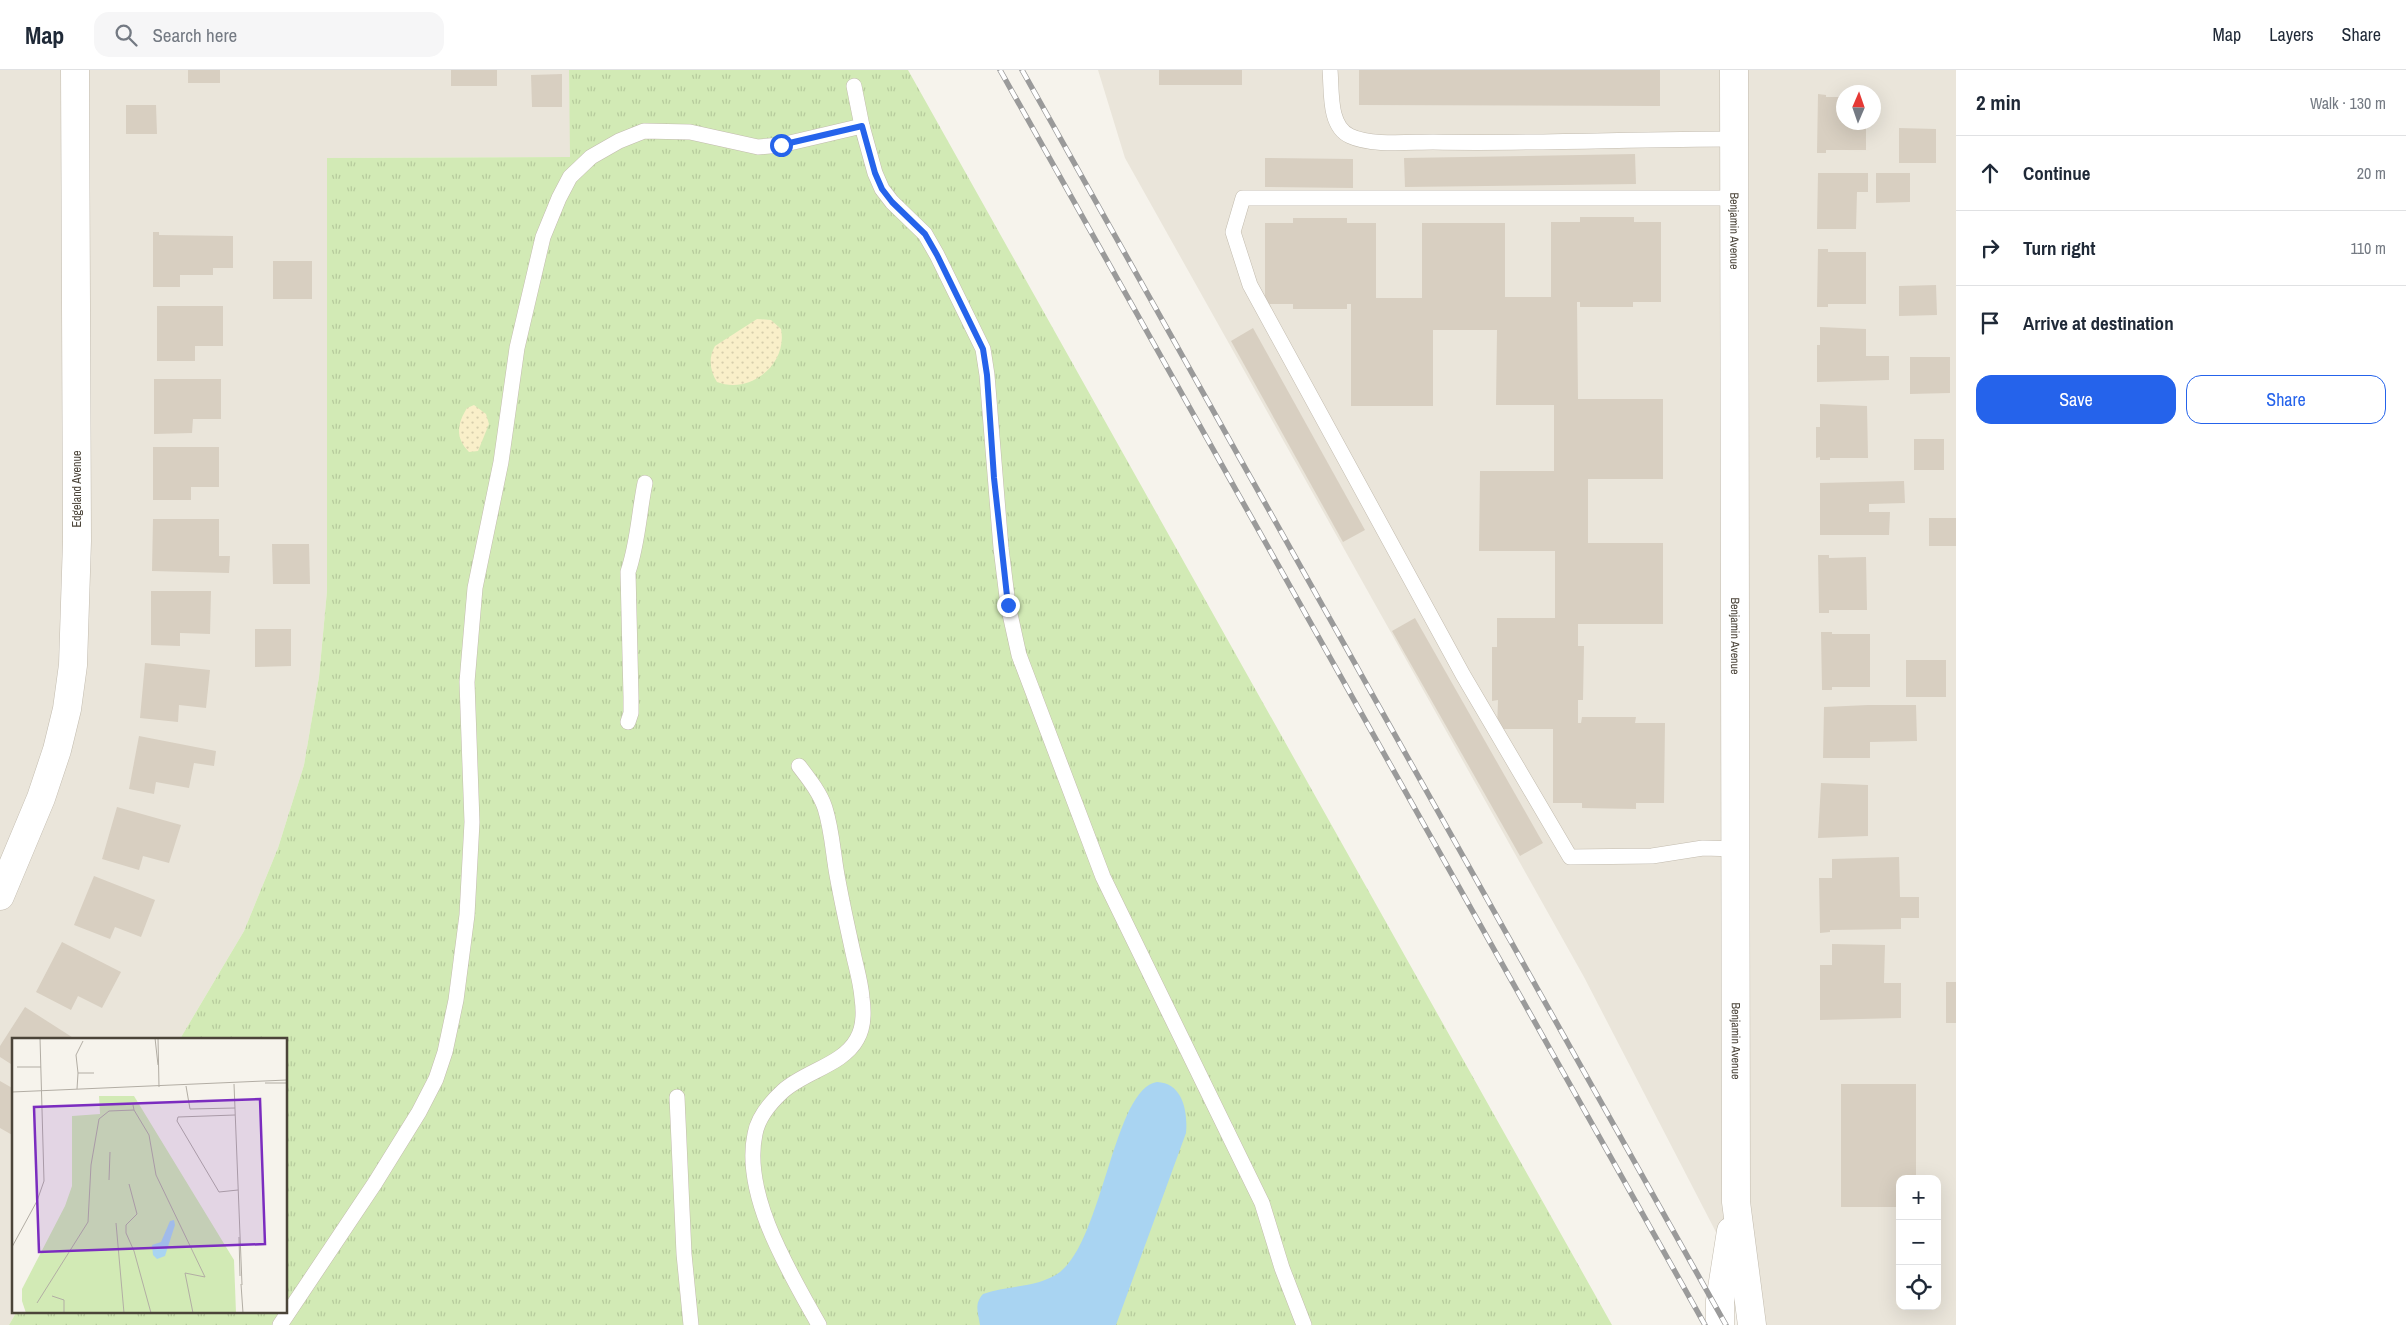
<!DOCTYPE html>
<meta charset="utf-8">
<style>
body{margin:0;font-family:"Archivo Narrow",sans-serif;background:#f6f6f7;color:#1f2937}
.controls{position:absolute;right:15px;bottom:15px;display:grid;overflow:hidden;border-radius:10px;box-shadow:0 5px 20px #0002}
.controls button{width:45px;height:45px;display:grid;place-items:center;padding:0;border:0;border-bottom:1px solid #e0e1e3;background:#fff;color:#1f2937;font:25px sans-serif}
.compass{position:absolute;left:1836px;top:15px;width:45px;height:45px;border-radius:50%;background:#fff;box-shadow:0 5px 20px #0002;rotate:2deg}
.stop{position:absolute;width:15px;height:15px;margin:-11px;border:4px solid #2563eb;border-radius:50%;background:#fff}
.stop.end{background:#2563eb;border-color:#fff;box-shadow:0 1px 5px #0008}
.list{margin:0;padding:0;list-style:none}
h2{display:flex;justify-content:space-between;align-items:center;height:65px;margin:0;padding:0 20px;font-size:21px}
h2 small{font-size:16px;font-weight:400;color:#747a83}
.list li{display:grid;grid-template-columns:32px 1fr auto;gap:15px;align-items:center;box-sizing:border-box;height:75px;padding:0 20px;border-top:1px solid #e0e1e3}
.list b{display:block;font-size:19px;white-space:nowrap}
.list em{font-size:16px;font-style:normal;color:#747a83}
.actions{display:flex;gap:10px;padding:15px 20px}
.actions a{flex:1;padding:11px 0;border:1px solid #2563eb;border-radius:15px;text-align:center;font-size:18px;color:#2563eb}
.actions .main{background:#2563eb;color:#fff}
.icon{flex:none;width:28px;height:28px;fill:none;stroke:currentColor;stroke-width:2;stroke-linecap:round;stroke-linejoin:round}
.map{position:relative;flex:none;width:1956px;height:1255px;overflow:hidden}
header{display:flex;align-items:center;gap:30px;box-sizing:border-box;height:70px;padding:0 25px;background:#fff;border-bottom:1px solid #e0e1e3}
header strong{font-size:24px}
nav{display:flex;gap:28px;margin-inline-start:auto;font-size:18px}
.search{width:350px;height:45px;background:#f6f6f7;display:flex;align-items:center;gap:12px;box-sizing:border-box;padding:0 18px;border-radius:15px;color:#747a83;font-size:19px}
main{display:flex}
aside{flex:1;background:#fff}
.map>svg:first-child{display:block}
.residential{fill:#eae5da;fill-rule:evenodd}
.grass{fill:url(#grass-tufts)}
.sand{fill:url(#sand-dots)}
.water{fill:#a9d4f2}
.building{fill:#d8cfc1}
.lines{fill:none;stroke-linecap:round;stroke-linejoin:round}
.service-casing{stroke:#c2bbae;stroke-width:16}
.minor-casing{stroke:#c2bbae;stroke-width:29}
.service{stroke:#fff;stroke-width:15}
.minor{stroke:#fff;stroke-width:28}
.rail-casing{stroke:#9a9a9a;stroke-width:5.5}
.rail{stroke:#fff;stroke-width:4;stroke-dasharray:11;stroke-linecap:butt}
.route{stroke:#2563eb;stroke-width:6}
.labels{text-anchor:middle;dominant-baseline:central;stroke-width:4;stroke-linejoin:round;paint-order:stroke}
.street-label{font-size:12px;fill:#4b4439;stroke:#fff}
.inset-road{fill:none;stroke:#b2ada4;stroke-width:1}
.view{fill:#7b2cbf;fill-opacity:0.15;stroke:#7b2cbf;stroke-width:2.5}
.inset-edge{fill:none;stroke:#4b4439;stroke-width:2.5}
</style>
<header>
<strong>Map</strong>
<div class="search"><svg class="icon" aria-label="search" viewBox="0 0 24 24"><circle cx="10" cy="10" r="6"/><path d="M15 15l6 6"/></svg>Search here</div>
<nav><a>Map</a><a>Layers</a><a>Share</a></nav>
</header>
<main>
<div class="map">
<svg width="1956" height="1255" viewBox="0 0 1956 1255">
<defs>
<pattern id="grass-tufts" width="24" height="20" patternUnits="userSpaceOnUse" patternTransform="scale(1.25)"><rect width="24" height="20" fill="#d2eab5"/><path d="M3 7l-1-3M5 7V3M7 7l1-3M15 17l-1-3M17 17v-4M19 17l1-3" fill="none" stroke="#b6ca9c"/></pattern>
<pattern id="sand-dots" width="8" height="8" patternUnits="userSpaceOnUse" patternTransform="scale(1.25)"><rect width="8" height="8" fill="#f9efc9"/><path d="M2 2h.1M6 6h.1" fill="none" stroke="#d7cead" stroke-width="1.8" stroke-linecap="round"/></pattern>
</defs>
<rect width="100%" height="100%" fill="#f6f3ec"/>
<g class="residential">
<path d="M0,0h569l2,87 -244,1v433l-8,86 -15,88 -26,83 -34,83 -64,108h-166v272h3l-8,14h-9z"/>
<path d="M1098,0h858v1255h-192l-180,-348 -459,-819zM1844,22h30v30h-30zM1900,1109h37v127h-37z"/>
</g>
<path class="grass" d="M569,0h339l704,1255h-1603l8,-14h269v-272h-106l64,-108 34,-83 26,-83 15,-88 8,-86v-433l243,-1z"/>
<g class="sand">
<path d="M757,249l14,1 10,9c7,35 -31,66 -64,53 -7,-11 -9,-24 -2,-36z"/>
<path d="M474,335l12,9 3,10 -11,27 -9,1c-14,-14 -12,-28 -2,-44z"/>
</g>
<path class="water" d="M1157,1012c26,1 31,30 29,51l-70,192h-136c-2,-13 -6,-21 3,-31 24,-9 56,-6 77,-22 43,-33 54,-184 97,-190z"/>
<g class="building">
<rect x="188" y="0" width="32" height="13"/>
<rect x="451" y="0" width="46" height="16"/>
<rect x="1159" y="0" width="83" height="15"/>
<path d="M1359,0h301v36l-301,-1z"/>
<path d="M562,4v33h-30l-1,-32z"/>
<path d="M1818,24l8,1v2h18v25h22v28h-40v3h-9z"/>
<path d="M126,35h30l1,29h-31z"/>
<path d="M1899,58l37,1v34h-37z"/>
<path d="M1635,84l1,30 -231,3 -1,-29z"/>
<path d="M1265,88l88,1v29l-88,-1z"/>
<path d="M1818,103h50v19h-11l-1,37h-39z"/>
<path d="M1876,103h34v29l-34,1z"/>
<path d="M1580,147h54v5h27v80h-28v5h-53v-5h-3l1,97h85v80h-75v64h75v81h-85v22h6l-1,54h-5v23h3l1,-6h54l-1,6h30l-1,80h-28v6l-54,-1v-5h-29v-74h-56l1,-29 -6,1v-54h5v-29h58v-67h-76l1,-80h74v-66h-58l1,-75h-64v76h-82v-102h-4v5h-54v-5h-28v-81h28v-5h54v5h29v75h46v-75h83v74h46v-75h29z"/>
<path d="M153,162h6v3l74,1v32h-20v7h-33v12h-27z"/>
<path d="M1818,179h10v3h38v52h-38v3h-11z"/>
<rect x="273" y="191" width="39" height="38"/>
<path d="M1936,215l1,30 -38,1v-30z"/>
<path d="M157,236h66v40h-28v15h-38z"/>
<path d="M1820,257l46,2v27h23v24l-72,2v-37h3z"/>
<path d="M1253,258l112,202 -22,12 -112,-201z"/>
<path d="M1910,287h40v36l-40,1z"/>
<path d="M154,309h67v40h-28l-1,14 -38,1z"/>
<path d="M1820,334l47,2 1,52h-38v2h-10v-3l-4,1v-31h4z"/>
<rect x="1914" y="369" width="30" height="31"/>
<path d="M153,377h66v40h-28v13h-38z"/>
<path d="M1904,411l1,22 -36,1v8h21l-1,23h-69v-52z"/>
<rect x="1929" y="448" width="27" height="28"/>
<path d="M153,449h66v37h11l-1,17 -77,-2z"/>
<path d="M272,474h37l1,40h-37z"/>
<path d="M1818,485h11v3l37,-1 1,53h-38v3h-10z"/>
<path d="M151,521h60l-1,43 -30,-1v13l-29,-1z"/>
<path d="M1415,548l128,225 -23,13 -128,-225z"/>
<path d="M255,559h36v37l-36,1z"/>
<path d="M1821,562h11v2h38v53h-38v3h-10z"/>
<rect x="1906" y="590" width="40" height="37"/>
<path d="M145,593l65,7 -4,38 -27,-3 -1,17 -38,-4z"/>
<path d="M1868,635h48l1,36 -47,1v16h-47l1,-51z"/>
<path d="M139,666l77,15 -2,15 -20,-3 -5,25 -33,-6 -2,12 -25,-5z"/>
<path d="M1821,713l47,2v51l-50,2z"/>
<path d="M117,737l64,18 -12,38 -26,-7 -4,14 -37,-11z"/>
<path d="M1899,787l1,40h19v21h-18v11l-71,1v2l-10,1 -1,-55h13v-19z"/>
<path d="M94,806l61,24 -14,37 -26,-10 -5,12 -36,-14z"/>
<path d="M62,872l59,30 -19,36 -24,-12 -7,14 -35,-18z"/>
<path d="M1832,874l53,1 -1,38h17v35l-81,2v-55h12z"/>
<rect x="1946" y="912" width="10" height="41"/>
<path d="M25,937l50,32h-61v27l-14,-9v-11z"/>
<path d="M0,1011l14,8v47l-14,-8z"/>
<path d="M1841,1014h75v95h-16v28h-59z"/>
</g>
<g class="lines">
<g class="service-casing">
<g id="service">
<path d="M1330,0c2,20 -2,56 20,66 21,10 59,6 83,6 100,2 200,-3 301,-3"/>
<path d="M862,56l13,47 7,16 10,13 33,32 12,21 46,94 4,26 14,173 7,57 11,50 84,222 159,326 20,65 22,57"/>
<path d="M1734,128h-491l-10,34 17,53 213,390 107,182 82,-1 51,-8 34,1"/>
<path d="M628,652l3,-9v-16l-3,-125c10,-29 11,-60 17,-89"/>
<path d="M799,696c10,13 21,27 26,42 7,22 8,45 12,67 5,28 11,55 17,82 3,13 7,27 8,41 2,14 2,29 -5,41 -14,26 -52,32 -74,52 -12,11 -25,26 -28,43 -13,61 35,139 64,191"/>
<path d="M677,1027l7,157 7,71"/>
<path d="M280,1255l95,-142 44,-71 17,-33 9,-27 11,-52 11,-85 5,-93 -5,-140 8,-94 26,-126 16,-114 26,-111 16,-39 11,-21 21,-20 28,-16 25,-10 46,1 68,15 23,-2 81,-19 -8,-40"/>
</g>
</g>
<g class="minor-casing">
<g id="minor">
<path id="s1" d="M1734,0l2,1132 16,123"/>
<path d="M0,826l41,-98 16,-48 10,-41 6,-44 4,-124 -2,-471"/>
<path d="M1720,1255v-24l11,-70"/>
</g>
</g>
<use href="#service" class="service"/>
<use href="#minor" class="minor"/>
<g class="rail-casing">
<g id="rail">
<path d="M1000,0l705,1255"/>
<path d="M1022,0l704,1255"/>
</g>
</g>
<use href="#rail" class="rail"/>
</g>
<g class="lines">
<path class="route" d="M781,75l81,-19 13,47 7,16 10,13 33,32 12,21 46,94 4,26 7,103 14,127"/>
</g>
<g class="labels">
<g class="street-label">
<text stroke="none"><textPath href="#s1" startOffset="161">Benjamin Avenue</textPath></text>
<text transform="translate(77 419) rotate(-90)">Edgeland Avenue</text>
<text stroke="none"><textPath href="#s1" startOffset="566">Benjamin Avenue</textPath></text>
<text stroke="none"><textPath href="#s1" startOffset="971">Benjamin Avenue</textPath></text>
</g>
</g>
<g transform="translate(12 968)">
<rect width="275" height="275" fill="#f6f3ec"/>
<path d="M87,58h35l100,164 2,53h-210l-4,-12v-12l43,-83 7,-20v-70l28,-2z" fill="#d2eab5"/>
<path d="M162,182l1,5 -10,31 -8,3 -4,-4 -1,-10 9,-3 9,-21z" fill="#a9d4f2"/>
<path class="inset-road" d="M143,0l3,27M146,0l1,49M5,29h24M66,35l-2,-18 7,-14M253,45h22M222,46l8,201M174,48l4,23 45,-1M65,51l1,-16h16M0,54l275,-12M122,72l15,25 7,40 49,102 -20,-4 8,40M223,77l-57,2 -1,4 42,71 19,-2M97,142l1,-28M117,146l8,30 -11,11v8l8,18 17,62M104,185l8,90M227,199l1,39M0,209l25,-46 7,-20 -4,-143M229,246l2,29M40,258l12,4v13M25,265l51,-81 3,-57 8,-46 10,-8 25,-1 -1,-5"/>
<path class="view" d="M248,61l5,145 -226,8 -5,-145z"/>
<rect width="275" height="275" class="inset-edge"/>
</g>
</svg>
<div class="controls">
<button>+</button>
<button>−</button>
<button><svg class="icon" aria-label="locate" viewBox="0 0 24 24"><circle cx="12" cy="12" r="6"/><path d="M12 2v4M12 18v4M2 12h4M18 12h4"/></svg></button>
</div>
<svg class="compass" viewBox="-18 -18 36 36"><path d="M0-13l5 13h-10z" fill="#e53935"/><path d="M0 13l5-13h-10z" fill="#747a83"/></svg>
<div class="stop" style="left:781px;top:75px"></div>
<div class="stop end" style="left:1008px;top:535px"></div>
</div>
<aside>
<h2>2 min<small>Walk · 130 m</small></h2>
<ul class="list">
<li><svg class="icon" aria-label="ahead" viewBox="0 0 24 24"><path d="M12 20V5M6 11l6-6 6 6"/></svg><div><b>Continue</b></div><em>20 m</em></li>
<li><svg class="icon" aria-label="right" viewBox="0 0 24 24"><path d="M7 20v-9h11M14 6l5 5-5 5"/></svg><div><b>Turn right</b></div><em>110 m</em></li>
<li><svg class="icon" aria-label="arrive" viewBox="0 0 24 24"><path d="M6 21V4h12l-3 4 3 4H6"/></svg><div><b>Arrive at destination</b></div></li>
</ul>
<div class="actions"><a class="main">Save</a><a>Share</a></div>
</aside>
</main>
